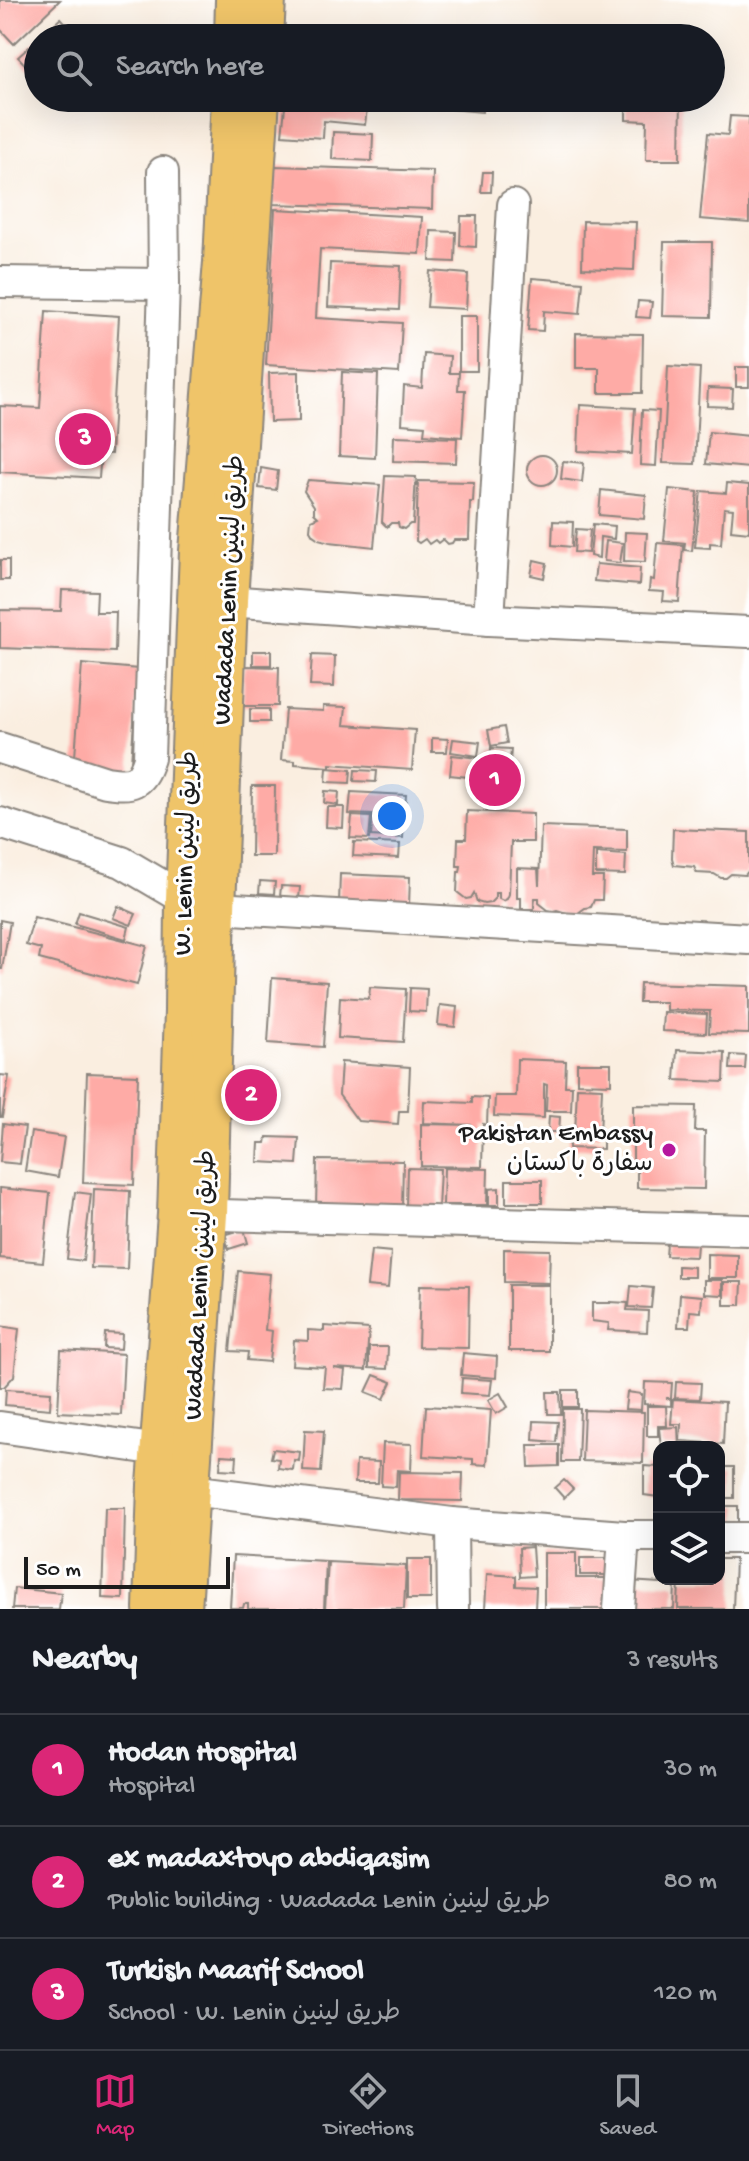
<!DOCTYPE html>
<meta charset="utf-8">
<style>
body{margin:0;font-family:"Gochi Hand","Playpen Sans Arabic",sans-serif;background:#242831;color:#f1f3f6}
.controls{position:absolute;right:24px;bottom:24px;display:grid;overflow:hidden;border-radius:16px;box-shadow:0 8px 32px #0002}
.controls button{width:72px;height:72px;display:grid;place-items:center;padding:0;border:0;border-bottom:2px solid #363941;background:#171b24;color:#f1f3f6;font:40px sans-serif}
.scale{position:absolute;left:24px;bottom:20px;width:206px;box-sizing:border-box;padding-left:8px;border:4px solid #1c1c1c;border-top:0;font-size:22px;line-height:28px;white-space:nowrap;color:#1c1c1c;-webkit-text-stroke:6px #fff;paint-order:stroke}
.you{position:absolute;left:392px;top:816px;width:28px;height:28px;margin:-20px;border:6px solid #fff;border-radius:50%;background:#1a73e8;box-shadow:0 0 0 12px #1a73e833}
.badge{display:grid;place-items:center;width:52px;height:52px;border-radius:50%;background:#db2777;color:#fff;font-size:26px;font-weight:700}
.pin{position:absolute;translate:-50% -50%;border:4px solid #fff;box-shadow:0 2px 8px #0006}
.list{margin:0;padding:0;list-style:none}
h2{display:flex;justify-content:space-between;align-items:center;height:104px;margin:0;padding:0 32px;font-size:34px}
h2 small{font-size:26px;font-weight:400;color:#9ea1a6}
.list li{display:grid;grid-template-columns:52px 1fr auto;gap:24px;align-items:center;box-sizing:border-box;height:112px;padding:0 32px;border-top:2px solid #363941}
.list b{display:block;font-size:30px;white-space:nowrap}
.list p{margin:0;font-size:26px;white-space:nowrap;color:#9ea1a6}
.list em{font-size:26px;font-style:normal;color:#9ea1a6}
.icon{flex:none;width:44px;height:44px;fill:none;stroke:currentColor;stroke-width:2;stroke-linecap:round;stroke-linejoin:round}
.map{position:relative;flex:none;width:749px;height:1609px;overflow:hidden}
.search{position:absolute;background:#171b24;box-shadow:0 8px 32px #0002;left:24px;right:24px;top:24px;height:88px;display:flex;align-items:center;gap:20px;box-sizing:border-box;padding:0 28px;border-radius:44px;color:#9ea1a6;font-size:30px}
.sheet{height:440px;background:#171b24}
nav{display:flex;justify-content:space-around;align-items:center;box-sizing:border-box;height:112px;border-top:2px solid #363941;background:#171b24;font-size:22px;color:#9ea1a6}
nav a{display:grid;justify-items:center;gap:4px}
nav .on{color:#db2777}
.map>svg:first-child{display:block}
.building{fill:#feaba6}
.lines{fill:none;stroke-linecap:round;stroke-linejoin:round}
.minor-casing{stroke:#8b857e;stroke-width:34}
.major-casing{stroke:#8b857e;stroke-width:42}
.minor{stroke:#fff;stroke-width:30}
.major{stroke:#efc469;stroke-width:38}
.poi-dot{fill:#b5179e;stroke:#fff;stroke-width:3}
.labels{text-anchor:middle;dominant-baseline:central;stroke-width:6;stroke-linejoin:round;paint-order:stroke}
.street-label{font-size:26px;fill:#1c1c1c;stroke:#fff}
.poi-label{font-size:26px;fill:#1c1c1c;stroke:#fff;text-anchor:end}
</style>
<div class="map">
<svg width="749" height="1609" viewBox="0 0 749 1609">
<rect width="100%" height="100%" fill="#fff"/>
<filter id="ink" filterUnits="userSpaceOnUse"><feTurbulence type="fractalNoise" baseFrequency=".0125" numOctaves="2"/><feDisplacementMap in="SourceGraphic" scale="16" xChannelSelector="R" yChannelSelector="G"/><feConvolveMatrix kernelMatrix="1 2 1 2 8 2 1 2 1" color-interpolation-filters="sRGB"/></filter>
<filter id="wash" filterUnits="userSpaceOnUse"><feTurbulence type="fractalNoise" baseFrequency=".006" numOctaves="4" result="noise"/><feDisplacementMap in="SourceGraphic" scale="32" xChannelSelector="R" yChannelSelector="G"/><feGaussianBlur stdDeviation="1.8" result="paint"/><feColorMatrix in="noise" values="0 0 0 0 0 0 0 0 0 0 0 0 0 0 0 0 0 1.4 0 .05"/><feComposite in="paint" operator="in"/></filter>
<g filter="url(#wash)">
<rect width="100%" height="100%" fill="#faeee0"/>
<g id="blocks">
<g class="building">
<path d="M0,0h60l-46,44 -14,-15z"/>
<path d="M61,18l18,20h-40z"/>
<path d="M38,39v39l-20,-21z"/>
<path d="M286,98h82l-3,27 -41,-4 -1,17 -41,-3z"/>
<path d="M452,98h31l-1,14 -31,-3z"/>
<path d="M626,98h55l-1,62h-34l1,-39 -21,-1z"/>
<path d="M730,116l19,1v106l-49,-4 8,-86 20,2z"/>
<path d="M333,132l40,2 -1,27 -40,-2z"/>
<path d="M274,166l159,5 -1,38 -159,-5z"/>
<path d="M483,172h9l-1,20h-10z"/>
<path d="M275,209l147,8 -2,37 -100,-5 -4,69 86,5 -3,50 -133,-8z"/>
<path d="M461,216h16l-1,31 -16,-1z"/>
<path d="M583,221l53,1 -2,48 -52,-2z"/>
<path d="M431,231l25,1 -1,30 -25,-1z"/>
<path d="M664,242h48l-1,75 -49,-1z"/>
<path d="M330,263l71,3 -2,44 -71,-3z"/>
<path d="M430,271l38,3 -2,35 -39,-2z"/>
<path d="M532,278l51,4 -3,32 -36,-3 -1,20 -15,-1z"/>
<path d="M638,301l14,1 -2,16 -14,-1z"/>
<path d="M46,311l73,5 -8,138 -10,-1 -2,25 -99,-6v-66l40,2z"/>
<rect x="459" y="316" width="18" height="55"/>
<path d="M576,333l67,1 -1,59h-43v-25h-23z"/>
<path d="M424,354l26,2 -1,17h10l-1,17h7l-3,47 -38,-3 1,-8 -23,-2 2,-38 18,2z"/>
<path d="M668,366l32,2 -5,96 -32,-1z"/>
<rect x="736" y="367" width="13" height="20"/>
<path d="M299,372v49l-29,1 -1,-49z"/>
<path d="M342,372l36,2 -3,84 -36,-2z"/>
<path d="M708,388l25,1 -1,18 -25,-1z"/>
<path d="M580,405l55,3 -3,46 -54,-3z"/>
<path d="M642,410l17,1 -3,55 -16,-1z"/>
<path d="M709,432l40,4v32l-43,-4z"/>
<path d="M394,436l63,2 -1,25 -63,-2z"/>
<circle cx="542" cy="470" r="15"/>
<path d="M563,461l21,2 -2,19 -21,-3z"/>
<path d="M261,468l17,3 -2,19 -17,-2z"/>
<path d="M385,476l31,1 -3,47h-3l-6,5 -5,-2 -1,-4h-7l-4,4 -5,-5z"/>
<path d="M308,480l72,5 -6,62 -44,-5 -11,-3 -6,-4 -3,-5 1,-10 7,-3 -4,-4v-7l-10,-15z"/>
<path d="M418,481l56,1 -1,20h-3l-1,38h-15l-2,3 -4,1 -5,-5 -5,4 -3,-3 -6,4 -4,-5 -6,4 -3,-2z"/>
<path d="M727,483l22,2v47l-18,-2 2,-21 -9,-1 -3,36 -11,-1v5l-15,-1 6,-56 25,2z"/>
<path d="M669,489l29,3 -6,59 -8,-1 1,-7 -21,-2z"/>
<path d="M601,490l45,5 -2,24 -45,-4z"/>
<path d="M553,521l20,1 -1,25 -20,-2z"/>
<path d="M593,524l22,2 -1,13 -14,-2 -1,21 -9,-2z"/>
<path d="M576,529l14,1 -2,23 -14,-1z"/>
<path d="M625,532l22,1 -2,29 -21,-1z"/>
<path d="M606,541l17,2 -3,20 -16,-2z"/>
<path d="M657,543l26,2 -4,57 -16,-1 1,-9 -15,-1 1,-12 4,1z"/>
<rect x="0" y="560" width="9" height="20"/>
<path d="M534,560l13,3 -3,15 -13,-3z"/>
<path d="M596,564l44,4 -1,17 -45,-4z"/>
<path d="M62,590l35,1 -1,21h20l-1,40 -115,-4v-38l61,1z"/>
<rect x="253" y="651" width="18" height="14"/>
<path d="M312,655l23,1 -1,31 -24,-1z"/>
<path d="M82,664l56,5 -8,106 -56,-5z"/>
<path d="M244,666l35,1 -1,39h-35z"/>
<path d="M323,706l23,1 -2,18 71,5 -3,40 -82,-6v3l-35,-3v-3l-14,-1 4,-51 38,2z"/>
<rect x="250" y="709" width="19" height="13"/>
<path d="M504,727l3,16 -16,3 -3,-16z"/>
<path d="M432,738l16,1 -1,13h-15z"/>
<path d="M453,739l27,3 -2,14 -27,-4z"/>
<path d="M491,748l20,1 -1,13 -20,-1z"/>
<path d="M452,755l27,3 -2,20 -27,-3z"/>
<path d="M327,768l24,2 -1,13 -24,-1z"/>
<path d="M355,770l22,1 -1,11 -22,-1z"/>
<path d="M252,786h23l-1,70h-23z"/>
<path d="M325,791l14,1 -1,13 -14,-2z"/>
<path d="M351,792l55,3 -3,43 -32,-2 2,-21 -24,-1z"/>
<path d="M327,807h17l-1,21 -17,-1z"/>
<path d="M467,811l66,3v28h-22l-2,52 -2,5 -4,2 -4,-2v-6h-4v5l-5,5 -6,1 -7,-2 -3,-9 -3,5 -5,1 -9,-7 1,-20h2l1,-6h-4l1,-27h8z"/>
<path d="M352,816l19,1 -2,22 -19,-1z"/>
<path d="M541,826l86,3v23l-34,-1 -1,26h11l-1,23h-8l-3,7 -6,1 -7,5 -8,1 -13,-4 -4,1 -5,-1 -9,-7v-5h-4l-1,11h-13v-11h-4v-30l21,1 1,16z"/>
<path d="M673,829l76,3v38l-4,5 -14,-1 -5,4h-5l-7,-4 -17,-1 -3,-6 -20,-2 -2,-7z"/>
<path d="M354,842l46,2 -1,14 -46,-2z"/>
<path d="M596,853l30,2 -1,20 -29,-1z"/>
<path d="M340,874l70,3 -1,29 -70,-3z"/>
<path d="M260,881l15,1 -1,12 -15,-1z"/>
<path d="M281,886l19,1 -1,12 -19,-2z"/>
<path d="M118,906l18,8 -5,11 -18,-7z"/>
<path d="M79,912l50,15 -3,12 -51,-15z"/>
<path d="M34,917l113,29 -10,39 -98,-26 2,-10 -15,-4z"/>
<path d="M0,920l10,2 -8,47h-2z"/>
<path d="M272,978l55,4 -4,65 -55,-4z"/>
<path d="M640,983l109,3v48l-40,-1 1,-22 -44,-1v-8h-27z"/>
<path d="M370,987l36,2 -3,53 -65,-4 2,-41 29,2z"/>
<path d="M410,988l17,1 -1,23 -17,-1z"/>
<path d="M440,1005l17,2 -2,20 -17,-2z"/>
<path d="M663,1012l44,2 -1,19 -44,-2z"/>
<path d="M677,1050l48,2 -1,30 -49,-2z"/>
<path d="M731,1055l15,1 -1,13h-15z"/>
<path d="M517,1059l49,2 -1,25h7l-1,25h-25l1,-26 -3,-1v34l-50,-2 1,-20h21z"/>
<path d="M341,1062l69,5 -2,44h-9l-1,13 -40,-3 -19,-26z"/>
<path d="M577,1063h34v21l-34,-1z"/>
<path d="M250,1071l13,1 -1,16 -13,-1z"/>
<path d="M87,1073l51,2 -4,110 -51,-2z"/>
<path d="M0,1075l9,1 -7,41h-2z"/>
<path d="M577,1087l25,1 -2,47 -25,-1z"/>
<path d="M472,1097l16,1 -1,27 -4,-1 -1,43 -61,-1v-42l51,1 -49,-2 1,-22 48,2z"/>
<path d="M633,1105l63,1 -1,25h10l-1,58 -67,-1v-19h-4z"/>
<path d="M549,1116l11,1 -1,15h-11z"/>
<path d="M3,1124l22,3 -5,37 -20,-2z"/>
<path d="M31,1132l33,5 -6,40 -33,-6z"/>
<path d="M267,1137l32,1 -2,26 -39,-2 1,-19h7z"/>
<path d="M569,1138l34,1v10l-34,-1z"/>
<path d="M317,1160l86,1 -1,48 -86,-1z"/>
<path d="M407,1168l33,1 -2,40 -32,-1z"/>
<path d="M444,1168l44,1 -1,36h-44z"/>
<rect x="506" y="1180" width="36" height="23"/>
<path d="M0,1188l50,5 -7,69 -43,-4z"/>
<path d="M499,1188v17h-10v-16z"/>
<path d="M94,1189l36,2 -3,78 -36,-1z"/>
<path d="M75,1192l16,2 -8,67 -16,-2z"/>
<path d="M244,1229l4,14 -19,6 -5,-14z"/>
<path d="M650,1230l48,3 -2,24 -30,-1 1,-13 -18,-1z"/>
<path d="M504,1249l46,1 -1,33 -45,-1z"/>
<path d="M371,1250l20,2 -3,36 -21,-2z"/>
<path d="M707,1254l31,1v23h-31z"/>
<path d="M678,1266l16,1v10h-16z"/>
<path d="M238,1271l32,3 -5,56 7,1 -3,31 -22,-2 1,-8 -18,-1z"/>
<path d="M704,1280h18v15l-18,-1z"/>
<path d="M724,1282h18l-1,23h-17z"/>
<path d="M420,1285l49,1 -1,62 -50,-1z"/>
<rect x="509" y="1285" width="40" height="66"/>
<path d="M631,1286l22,2 -2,20 -22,-1z"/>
<path d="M680,1294l22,2 -1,16 -11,-1 -1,16h-11z"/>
<path d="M610,1302l18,1 -1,7 21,1 -1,21 -39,-2 1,-7 -17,-2v-18h18z"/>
<path d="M0,1326l19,3 -5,47 -10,11h-4z"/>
<path d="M324,1326l45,3 -3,41 -32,-2 11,2 -2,19 -20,-1 2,-21 -33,-2 2,-25 14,1v-11l16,1z"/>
<path d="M105,1333l17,1 -1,15 -17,-1z"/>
<path d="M369,1347h19l-1,22 -18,-1z"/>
<path d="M61,1350l63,4 -3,61 -63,-3z"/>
<path d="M463,1353l34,3 -1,22 -35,-3z"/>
<path d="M374,1375l18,7 -8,17 -18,-7z"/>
<path d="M462,1378l30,2 -2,15 -29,-2z"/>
<path d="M645,1382l27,1 -1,15h-5l5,1v7l-27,-2z"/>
<path d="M676,1382l25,1 -1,16 -25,-1z"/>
<path d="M6,1389l45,3 -1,17 -45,-4z"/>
<rect x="563" y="1390" width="15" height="17"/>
<path d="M547,1392h13l1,22h-13z"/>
<path d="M627,1392l15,2 -1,16 -16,-1z"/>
<path d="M500,1393l8,14 -12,7 -8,-14z"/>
<path d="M673,1399l52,3 -2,42 -43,-3 1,-17h-10z"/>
<path d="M426,1406l65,4 -4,55 -14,-1v-5l-50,-3z"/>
<path d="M647,1406h19l1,20h-9v10h-11z"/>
<path d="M563,1409h17l-2,53h-16z"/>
<path d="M584,1410l60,2 -1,51 -61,-2z"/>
<path d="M534,1421l24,1 -2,20 -23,-2z"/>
<path d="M678,1427l1,20h-18l-2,-19z"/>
<path d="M305,1430l19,1 -3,41 -18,-1z"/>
<path d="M383,1443l29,1 -1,27 -14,-1 -1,17 -15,-1z"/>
<path d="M528,1445h31v21l-30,1z"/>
<path d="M273,1449l27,3 -1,9 -5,-1 -1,10 -15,-2 1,-9 -8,-1z"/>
<path d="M221,1455l16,1 -1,14 -16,-1z"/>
<path d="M356,1461l23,1 -1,21h-23z"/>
<path d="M644,1466l15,1v30l-15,-2z"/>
<rect x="719" y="1467" width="15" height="31"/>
<path d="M399,1472l64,1 -1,28 -64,-1z"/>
<path d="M564,1480l9,9 -9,9 -9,-10z"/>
<rect x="719" y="1506" width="19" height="25"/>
<path d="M105,1508h20l-2,91 -21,-1z"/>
<path d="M532,1547l2,29 -14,1 -1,-29z"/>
<path d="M544,1553h32v25h36v31h-68z"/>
<path d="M233,1556l93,5 -2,48h-76v-5h-4l-1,4h-13z"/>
<rect x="580" y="1558" width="27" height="17"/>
<rect x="407" y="1559" width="24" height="40"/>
<path d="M719,1559h16l-2,50h-55l1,-30h40z"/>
<path d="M328,1562l78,4 -2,43h-79z"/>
<path d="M487,1574l29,2v10l20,1 -1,22h-50z"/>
<path d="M629,1581l46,3 -1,25h-46z"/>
<path d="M14,1588l47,5 -2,16h-47z"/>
</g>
</g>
</g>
<g filter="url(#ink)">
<use href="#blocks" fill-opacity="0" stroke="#8b857e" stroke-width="2"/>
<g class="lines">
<g class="minor-casing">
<g id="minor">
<path d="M0,282l164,2"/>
<path d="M228,601l261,19 260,12"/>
<path d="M489,620l24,-415"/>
<path d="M0,748l106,34c26,4 35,2 43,-24l15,-474 -1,-112"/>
<path d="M0,823l122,39 63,37 31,9 533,31"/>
<path d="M187,1214l562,16"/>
<path d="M0,1427l180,26"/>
<path d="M167,1487l285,36 172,13h35"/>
<path d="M452,1523l1,86"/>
<path d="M719,1538h30"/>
<path d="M619,1609l5,-73"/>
</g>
</g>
<g class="major-casing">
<g id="major">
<path d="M234,38l1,-38"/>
<path d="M264,38l2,-38"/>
<path d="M153,1609l4,-124 20,-271 7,-203 1,-112 14,-348 24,-289 8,-164"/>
<path d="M182,1609l26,-395 8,-306 12,-307 32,-503"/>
</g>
</g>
<use href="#minor" class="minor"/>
<use href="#major" class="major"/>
</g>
</g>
<circle class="poi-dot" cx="669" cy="1150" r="8"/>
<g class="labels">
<g class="street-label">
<text transform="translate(231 590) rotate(-87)">Wadada Lenin طريق لينين</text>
<text transform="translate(188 853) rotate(-88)">W. Lenin طريق لينين</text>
<text transform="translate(202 1285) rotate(-87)">Wadada Lenin طريق لينين</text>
</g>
<g class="poi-label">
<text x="653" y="1135">Pakistan Embassy<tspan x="653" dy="30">سفارة باكستان</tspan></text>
</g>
</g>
</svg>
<div class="controls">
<button><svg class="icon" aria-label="locate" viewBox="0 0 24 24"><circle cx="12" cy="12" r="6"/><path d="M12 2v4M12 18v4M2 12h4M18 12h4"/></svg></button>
<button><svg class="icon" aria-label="layers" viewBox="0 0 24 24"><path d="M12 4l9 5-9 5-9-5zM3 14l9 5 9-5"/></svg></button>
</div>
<div class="scale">50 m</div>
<div class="you"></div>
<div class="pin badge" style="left:495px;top:780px">1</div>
<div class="pin badge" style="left:251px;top:1095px">2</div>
<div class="pin badge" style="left:85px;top:439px">3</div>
<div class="search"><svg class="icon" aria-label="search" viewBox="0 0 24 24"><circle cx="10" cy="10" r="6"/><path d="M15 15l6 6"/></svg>Search here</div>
</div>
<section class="sheet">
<h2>Nearby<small>3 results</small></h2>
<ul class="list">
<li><span class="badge">1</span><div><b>Hodan Hospital</b><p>Hospital</p></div><em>30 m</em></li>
<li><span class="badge">2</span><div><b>ex madaxtoyo abdiqasim</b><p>Public building · Wadada Lenin طريق لينين</p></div><em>80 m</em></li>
<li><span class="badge">3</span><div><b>Turkish Maarif School</b><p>School · W. Lenin طريق لينين</p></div><em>120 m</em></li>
</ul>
</section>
<nav>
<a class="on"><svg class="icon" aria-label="map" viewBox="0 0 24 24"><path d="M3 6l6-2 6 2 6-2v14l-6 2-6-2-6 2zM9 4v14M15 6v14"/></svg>Map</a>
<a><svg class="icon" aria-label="directions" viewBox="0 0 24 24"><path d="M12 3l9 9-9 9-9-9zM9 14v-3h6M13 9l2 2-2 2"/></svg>Directions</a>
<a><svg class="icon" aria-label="saved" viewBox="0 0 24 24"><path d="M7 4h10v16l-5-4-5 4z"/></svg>Saved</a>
</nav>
